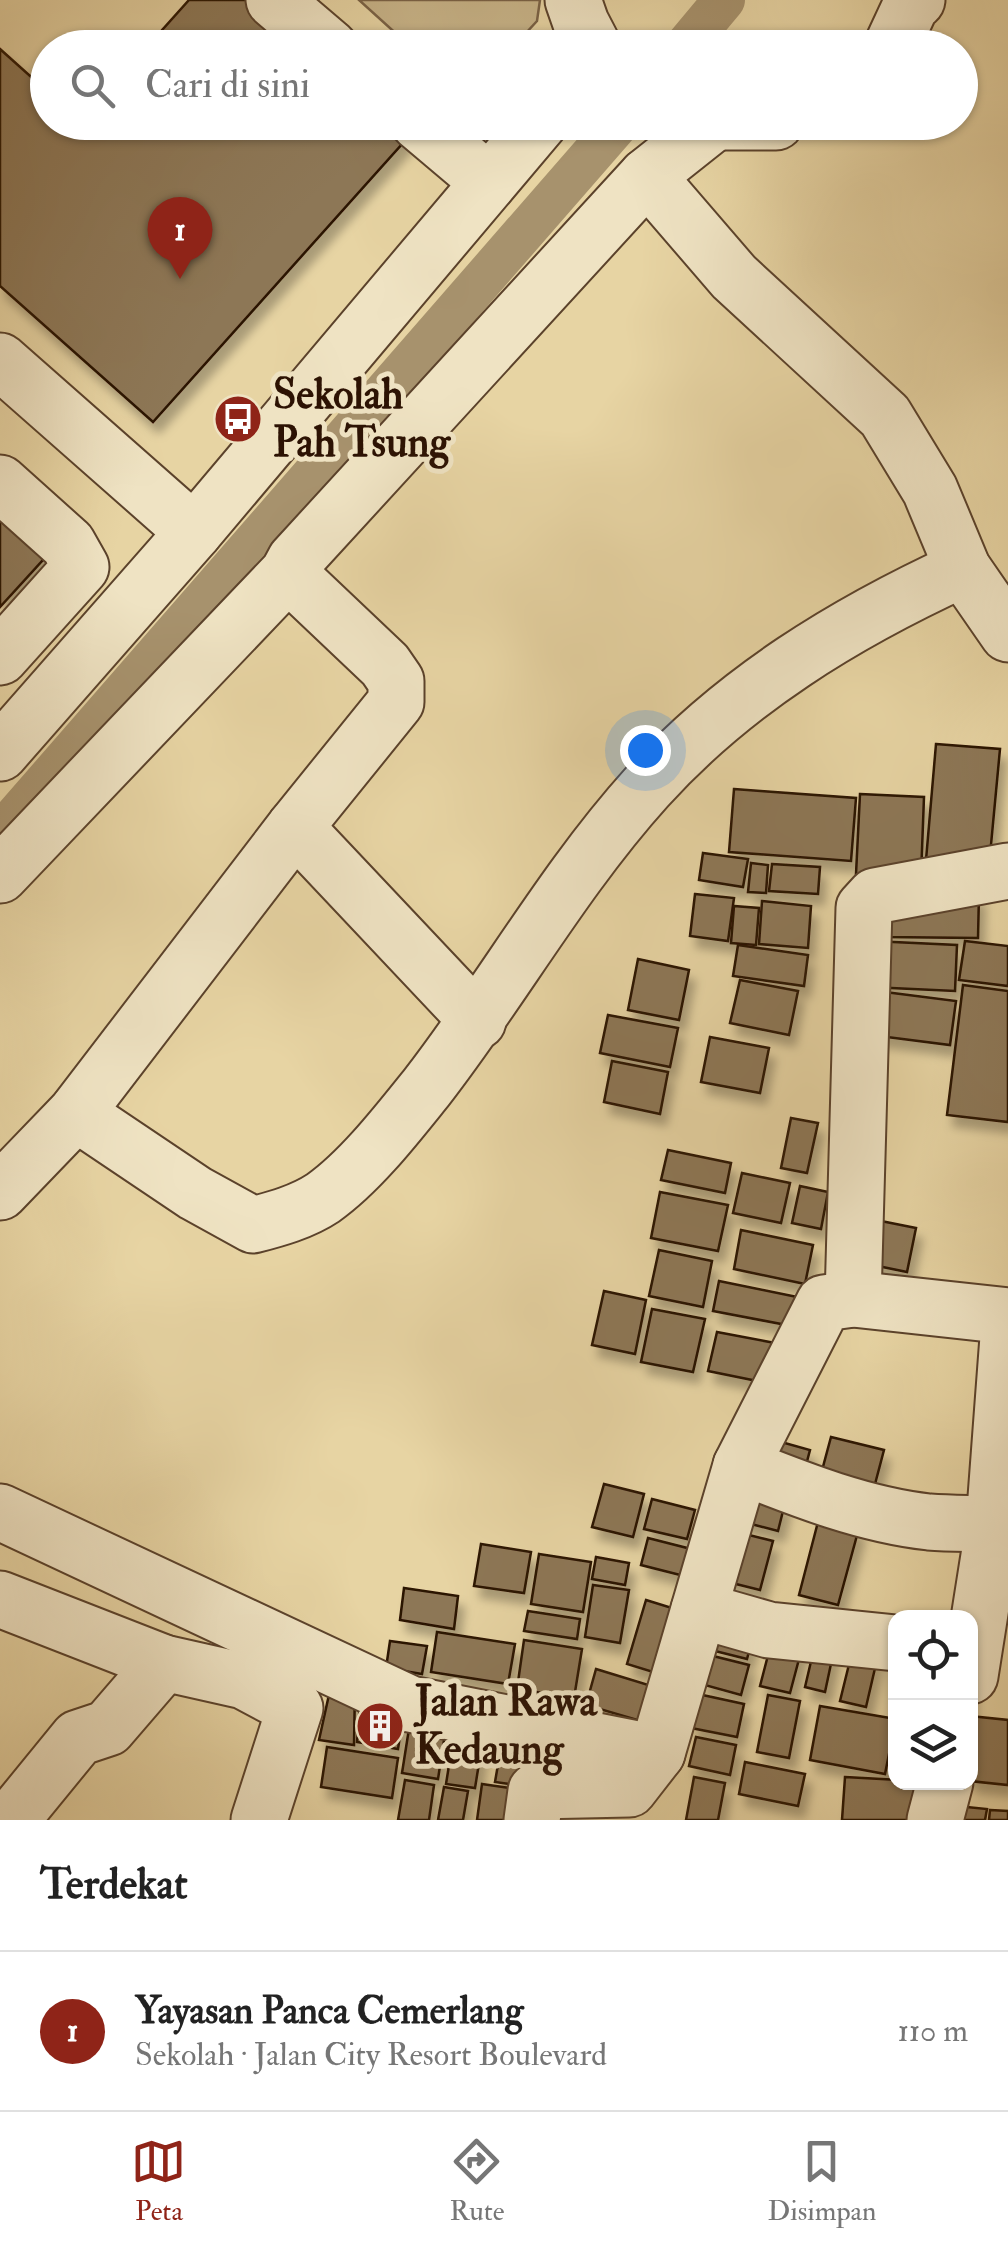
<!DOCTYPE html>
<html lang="id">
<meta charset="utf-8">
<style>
body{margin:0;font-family:"IM FELL Double Pica",serif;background:#f6f6f6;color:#222}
.controls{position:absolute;right:30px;bottom:30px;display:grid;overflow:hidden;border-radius:20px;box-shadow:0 2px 8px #0004}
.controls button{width:90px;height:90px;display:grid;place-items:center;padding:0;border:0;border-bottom:2px solid #e0e0e0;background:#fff;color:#222;font:50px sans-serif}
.you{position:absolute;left:645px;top:750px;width:35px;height:35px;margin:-25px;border:8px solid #fff;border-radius:50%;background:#1a73e8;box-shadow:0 0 0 15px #1a73e833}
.badge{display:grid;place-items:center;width:65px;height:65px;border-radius:50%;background:#8f2418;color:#fff;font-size:32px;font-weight:700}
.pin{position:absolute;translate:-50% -82px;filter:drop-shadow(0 2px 5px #0008)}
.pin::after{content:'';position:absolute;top:52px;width:35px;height:30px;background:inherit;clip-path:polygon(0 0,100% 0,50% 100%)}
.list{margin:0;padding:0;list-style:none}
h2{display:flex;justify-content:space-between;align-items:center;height:130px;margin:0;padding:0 40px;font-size:42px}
h2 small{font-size:32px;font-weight:400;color:#767676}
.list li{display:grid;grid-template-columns:65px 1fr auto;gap:30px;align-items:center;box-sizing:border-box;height:160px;padding:0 40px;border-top:2px solid #e0e0e0}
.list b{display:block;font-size:38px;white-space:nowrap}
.list p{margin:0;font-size:32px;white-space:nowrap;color:#767676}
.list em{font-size:32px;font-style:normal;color:#767676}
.icon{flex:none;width:55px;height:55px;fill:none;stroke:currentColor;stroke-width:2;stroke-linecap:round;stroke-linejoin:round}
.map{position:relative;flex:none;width:1008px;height:1820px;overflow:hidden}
.search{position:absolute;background:#fff;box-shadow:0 2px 8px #0004;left:30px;right:30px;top:30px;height:110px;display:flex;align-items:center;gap:25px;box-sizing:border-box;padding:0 35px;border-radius:55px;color:#767676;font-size:38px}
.sheet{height:290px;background:#fff}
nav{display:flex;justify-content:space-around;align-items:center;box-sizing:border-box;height:140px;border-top:2px solid #e0e0e0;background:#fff;font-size:28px;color:#767676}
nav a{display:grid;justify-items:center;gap:5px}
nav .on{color:#8f2418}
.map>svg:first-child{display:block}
.green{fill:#c7b388;stroke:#7a6246;stroke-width:2.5}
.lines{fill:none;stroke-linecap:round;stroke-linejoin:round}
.canal{stroke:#a7926d;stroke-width:42}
.building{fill:#8d7756;stroke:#2c1203;stroke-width:2.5;filter:url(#shadow)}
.minor-casing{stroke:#5b422b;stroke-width:59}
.minor{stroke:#efe3c3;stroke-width:55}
.labels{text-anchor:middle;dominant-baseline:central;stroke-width:10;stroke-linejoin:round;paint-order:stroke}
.poi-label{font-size:42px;font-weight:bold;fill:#2c1203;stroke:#efe3c3;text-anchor:start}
</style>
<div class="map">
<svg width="1008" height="1820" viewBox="0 0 1008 1820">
<defs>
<filter id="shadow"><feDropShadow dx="6" dy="11" stdDeviation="5" flood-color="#0004"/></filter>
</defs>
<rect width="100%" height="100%" fill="#e7d4a3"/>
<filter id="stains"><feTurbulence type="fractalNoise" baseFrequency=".002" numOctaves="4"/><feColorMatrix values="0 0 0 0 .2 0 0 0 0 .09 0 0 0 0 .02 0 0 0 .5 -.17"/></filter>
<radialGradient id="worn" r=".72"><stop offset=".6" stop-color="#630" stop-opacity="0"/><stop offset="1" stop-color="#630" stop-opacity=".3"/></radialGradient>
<path class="green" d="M359,0h181l-3,21 -24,26 -101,1z"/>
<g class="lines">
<g class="canal">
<path d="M684,48l40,-48"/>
<path d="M0,834l620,-712"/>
</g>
</g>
<g class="building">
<path d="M189,0h72l53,48h-168z"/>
<path d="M0,49l48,43v30h350l13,12 -258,288 -153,-136z"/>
<path d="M0,503l52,47 -52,57z"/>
<path d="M936,744l64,5 -11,117 -63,-6z"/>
<path d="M734,789l122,9 -5,63 -122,-9z"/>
<path d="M860,794l64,3 -3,79 -65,-2z"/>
<path d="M703,853l45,6 -5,28 -44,-7z"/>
<path d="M751,863l17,2 -2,28 -18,-1z"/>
<path d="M772,864l48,3 -2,27 -49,-3z"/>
<path d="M695,894l39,4 -6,43 -38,-5z"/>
<path d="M979,894l-1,44 -94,-1 3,-40z"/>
<path d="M762,901l49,5 -3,42 -49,-4z"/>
<path d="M734,906l25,2 -3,37 -25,-2z"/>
<path d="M872,941l85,4 -2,46 -85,-4z"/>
<path d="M965,941l43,5v40l-49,-6z"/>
<path d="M738,945l70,10 -4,31 -71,-10z"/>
<path d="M638,959l51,11 -10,50 -51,-10z"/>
<path d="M740,980l58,11 -9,44 -59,-12z"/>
<path d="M963,985l45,6v131l-61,-7z"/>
<path d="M877,991l79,10 -6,44 -79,-10z"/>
<path d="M608,1015l70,13 -8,39 -70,-14z"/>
<path d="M710,1037l59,11 -9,45 -59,-11z"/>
<path d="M612,1061l56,11 -8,42 -56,-12z"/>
<path d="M791,1118l27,5 -11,50 -26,-5z"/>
<path d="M668,1150l63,13 -6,30 -64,-13z"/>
<path d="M742,1173l48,10 -9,40 -48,-10z"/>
<path d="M800,1186l28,6 -7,37 -29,-6z"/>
<path d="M660,1192l68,13 -10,46 -67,-13z"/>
<path d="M876,1220l40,8 -9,44 -39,-8z"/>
<path d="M741,1230l72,15 -8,39 -71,-15z"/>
<path d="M659,1250l53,11 -9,46 -54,-11z"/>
<path d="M719,1281l83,17 -5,29 -84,-16z"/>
<path d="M604,1291l42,9 -11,54 -43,-9z"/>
<path d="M652,1309l53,10 -12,53 -52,-10z"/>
<path d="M717,1332l58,11 -8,40 -59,-12z"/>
<path d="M831,1437l53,13 -14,53 -53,-14z"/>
<path d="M767,1438l43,12 -8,30z"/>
<path d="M604,1484l40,10 -11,43 -41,-10z"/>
<path d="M744,1492l41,11 -7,28 -42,-11z"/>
<path d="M652,1499l43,11 -8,29 -43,-10z"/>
<path d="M819,1518l40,10 -21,77 -39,-10z"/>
<path d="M725,1529l48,12 -13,49 -48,-12z"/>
<path d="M648,1538l47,12 -7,27 -47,-12z"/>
<path d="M481,1544l50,8 -7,41 -50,-7z"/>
<path d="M539,1554l52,8 -8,50 -52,-8z"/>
<path d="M596,1557l33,6 -4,22 -33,-6z"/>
<path d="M593,1585l36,5 -9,53 -35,-6z"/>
<path d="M404,1588l54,8 -4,33 -54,-9z"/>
<path d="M646,1600l39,12 -19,64 -39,-12z"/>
<path d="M528,1611l52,8 -3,20 -53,-8z"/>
<path d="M437,1632l78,12 -7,40 -77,-12z"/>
<path d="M753,1636l-6,23 -48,-12z"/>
<path d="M773,1636l30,8 -13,49 -30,-7z"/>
<path d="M524,1640l58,9 -8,49 -57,-9z"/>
<path d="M816,1640l19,5 -10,47 -20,-5z"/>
<path d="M390,1641l37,5 -5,28 -36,-6z"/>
<path d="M854,1644l25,7 -13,56 -26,-6z"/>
<path d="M709,1655l40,10 -8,30 -40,-11z"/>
<path d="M596,1669l59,18 -11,35 -58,-17z"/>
<path d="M332,1681l23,6 -1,58 -35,-5z"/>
<path d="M698,1694l46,10 -7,33 -46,-9z"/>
<path d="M768,1695l32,6 -11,57 -32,-6z"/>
<path d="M820,1706l76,13 -11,55 -75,-14z"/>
<path d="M360,1708l44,2 -6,39 -41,-7z"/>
<path d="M411,1716l36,5 -9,58 -36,-6z"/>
<path d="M970,1716l38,4v65l-38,-4z"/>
<path d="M456,1721l29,5 -10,62 -29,-4z"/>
<path d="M504,1730l29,4 -9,52 -29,-4z"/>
<path d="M696,1737l40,8 -6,30 -41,-9z"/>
<path d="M327,1747l71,11 -6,40 -71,-11z"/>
<path d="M745,1762l60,12 -7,32 -59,-12z"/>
<path d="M694,1777l31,6 -7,37h-32z"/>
<path d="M845,1777l90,5 -1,38h-92z"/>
<path d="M405,1780l29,5 -5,35h-31z"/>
<path d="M482,1784l41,6 -5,30h-41z"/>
<path d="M444,1787l24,4 -5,29h-25z"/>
<path d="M947,1805l40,4 -2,11h-40z"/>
<path d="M990,1810l18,1v9h-19z"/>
</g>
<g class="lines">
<g class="minor-casing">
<g id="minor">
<path d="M274,0l56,48"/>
<path d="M573,0l8,23 13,25"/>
<path d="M891,48l20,-43 6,-5"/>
<path d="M418,122l71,60"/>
<path d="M716,122h60"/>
<path d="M647,176l87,101 151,139 45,74 33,79 45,65"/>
<path d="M0,361l194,171"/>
<path d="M0,483l68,61 13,23 -81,90"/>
<path d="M0,753l194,-221 346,-410"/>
<path d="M295,827l183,194"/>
<path d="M0,875l288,-302 7,-13 352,-384 68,-54"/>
<path d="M76,1113l119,80 58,32c23,-6 49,-13 70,-27 38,-27 75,-75 104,-111 76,-98 136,-207 220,-300 88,-97 198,-164 316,-218"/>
<path d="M0,1192l76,-79 219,-286 101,-125v-21l-11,-16 -97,-92"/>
<path d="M853,1299l11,-391 11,-12 133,-25"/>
<path d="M741,1466c60,24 124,49 188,56 26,2 53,1 79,3"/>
<path d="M0,1512l410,192 247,49"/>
<path d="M0,1599l164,64 80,18 51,27 -36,112"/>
<path d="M699,1610l70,20 127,13"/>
<path d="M970,1676l24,-152 14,-187"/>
<path d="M11,1820l67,-82 30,-10 56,-65"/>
<path d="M532,1820l4,-29 93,-2 28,-36 84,-287 83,-163 29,-4 155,17"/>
<path d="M935,1820l10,-38"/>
</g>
</g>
<use href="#minor" class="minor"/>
</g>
<defs>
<g id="bus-disc" transform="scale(2.5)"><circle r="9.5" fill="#8f2418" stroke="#efe3c3"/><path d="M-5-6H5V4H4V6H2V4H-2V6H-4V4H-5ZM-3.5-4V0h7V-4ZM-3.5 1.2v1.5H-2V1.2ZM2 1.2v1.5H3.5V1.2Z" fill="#fff"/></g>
<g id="building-disc" transform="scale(2.5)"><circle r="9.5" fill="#8f2418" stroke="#efe3c3"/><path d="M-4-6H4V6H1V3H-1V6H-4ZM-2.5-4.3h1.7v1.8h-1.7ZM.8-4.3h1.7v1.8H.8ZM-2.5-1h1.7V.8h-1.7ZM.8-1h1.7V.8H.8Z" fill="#fff"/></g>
</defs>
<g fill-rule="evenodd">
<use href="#bus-disc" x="238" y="419"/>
<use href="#building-disc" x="380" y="1726"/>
</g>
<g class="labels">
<g class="poi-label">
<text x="273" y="395">Sekolah<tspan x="273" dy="48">Pah Tsung</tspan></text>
<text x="415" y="1702">Jalan Rawa<tspan x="415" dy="48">Kedaung</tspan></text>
</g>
</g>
<rect width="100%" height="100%" filter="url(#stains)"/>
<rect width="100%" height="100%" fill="url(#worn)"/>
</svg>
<div class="controls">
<button><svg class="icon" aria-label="locate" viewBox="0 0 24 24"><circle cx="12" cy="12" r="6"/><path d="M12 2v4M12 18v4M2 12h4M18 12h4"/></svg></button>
<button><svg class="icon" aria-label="layers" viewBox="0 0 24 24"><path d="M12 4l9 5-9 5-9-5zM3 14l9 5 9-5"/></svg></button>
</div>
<div class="you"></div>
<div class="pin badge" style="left:180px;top:279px">1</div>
<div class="search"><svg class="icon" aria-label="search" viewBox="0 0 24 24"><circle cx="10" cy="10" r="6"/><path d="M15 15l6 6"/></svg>Cari di sini</div>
</div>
<section class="sheet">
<h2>Terdekat<small></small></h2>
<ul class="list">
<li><span class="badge">1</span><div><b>Yayasan Panca Cemerlang</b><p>Sekolah · Jalan City Resort Boulevard</p></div><em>110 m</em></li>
</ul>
</section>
<nav>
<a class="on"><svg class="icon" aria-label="map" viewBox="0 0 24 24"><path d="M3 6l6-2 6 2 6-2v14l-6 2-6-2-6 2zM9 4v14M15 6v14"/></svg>Peta</a>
<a><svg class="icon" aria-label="directions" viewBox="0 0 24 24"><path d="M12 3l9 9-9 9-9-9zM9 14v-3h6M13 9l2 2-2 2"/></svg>Rute</a>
<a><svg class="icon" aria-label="saved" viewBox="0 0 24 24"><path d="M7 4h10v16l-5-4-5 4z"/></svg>Disimpan</a>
</nav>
